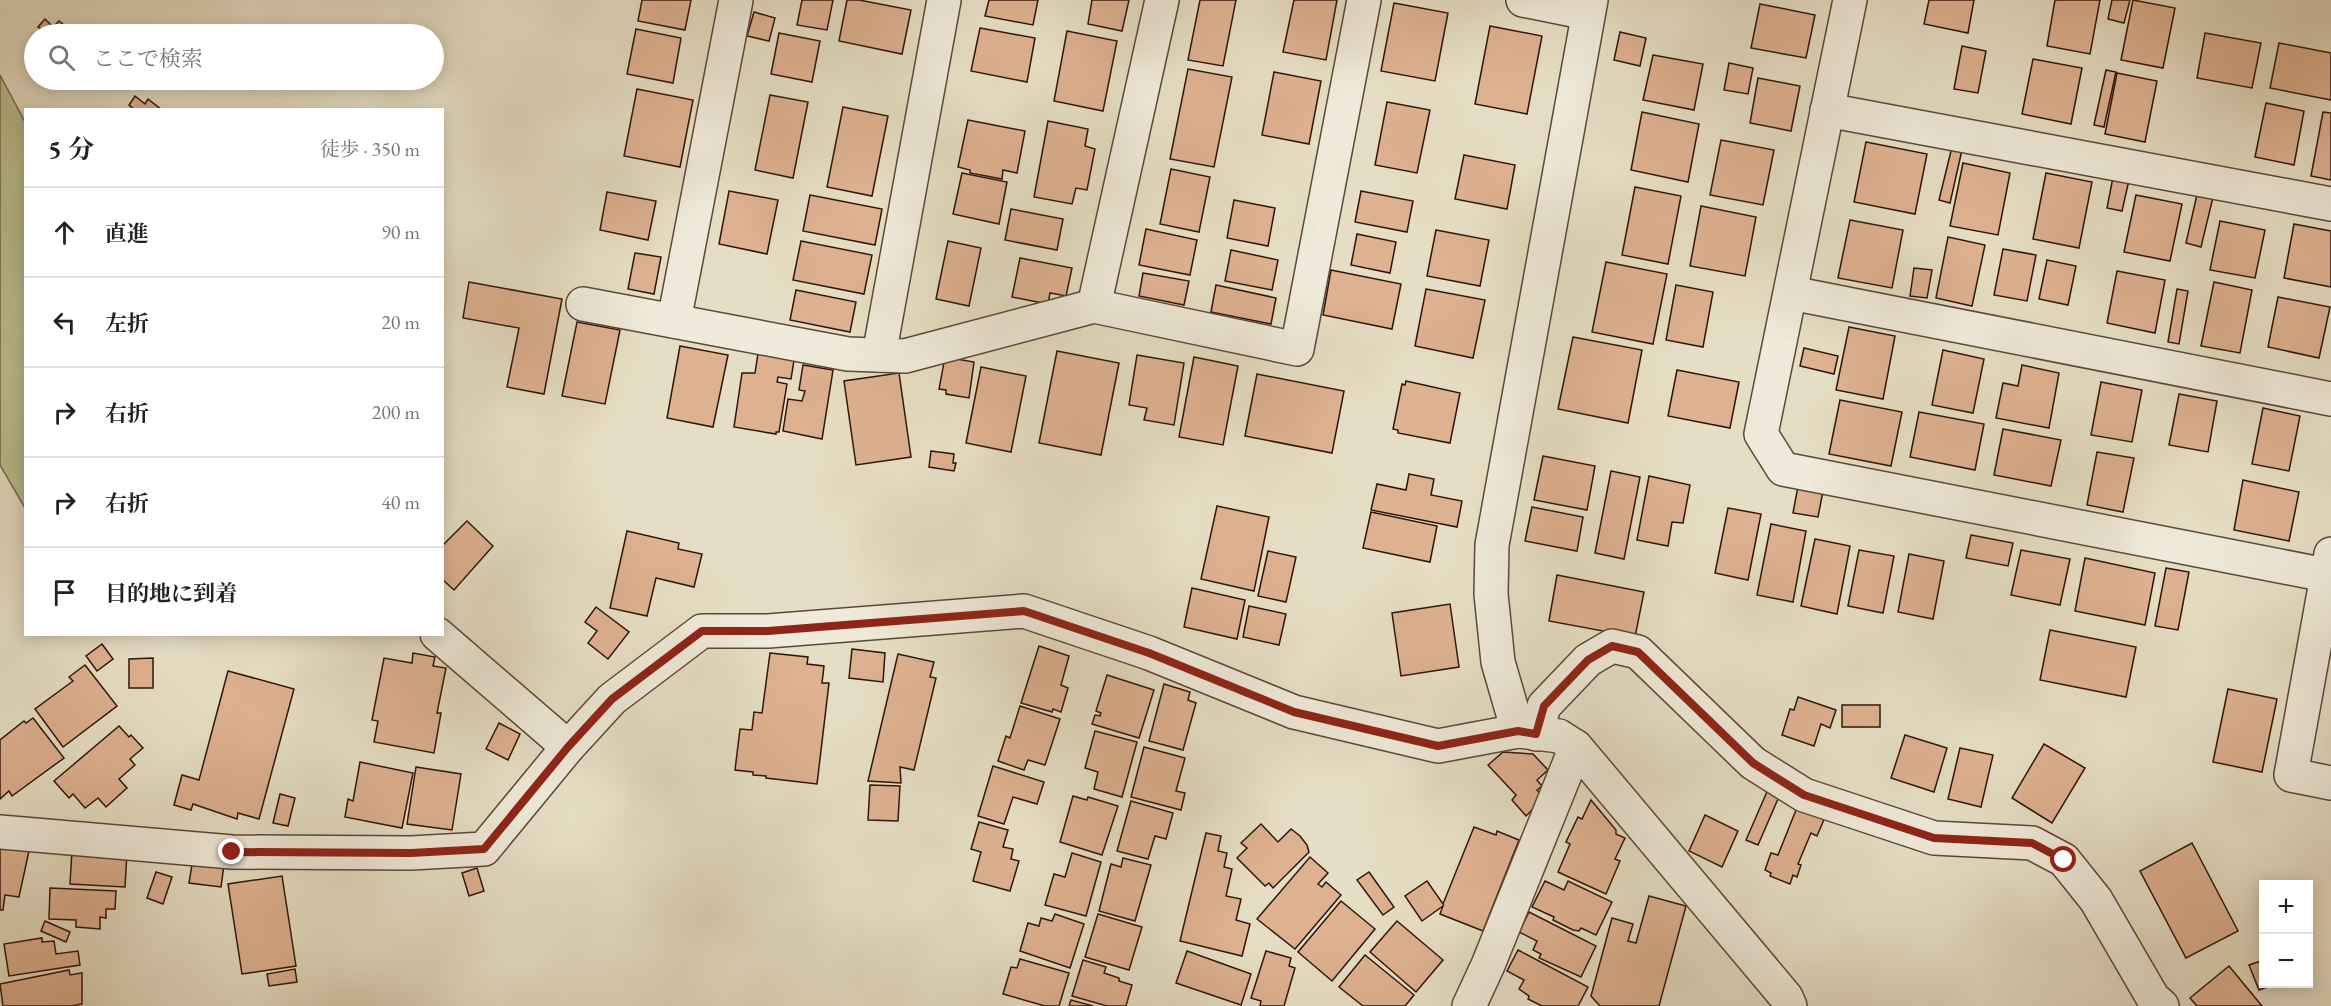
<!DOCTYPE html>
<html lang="ja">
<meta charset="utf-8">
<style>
body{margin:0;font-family:"EB Garamond","Noto Serif JP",serif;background:#f2f2f2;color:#222}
.controls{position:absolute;right:18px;bottom:18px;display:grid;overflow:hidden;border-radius:0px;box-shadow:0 3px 15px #0003}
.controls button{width:54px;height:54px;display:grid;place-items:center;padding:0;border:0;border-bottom:2px solid #e0e0e0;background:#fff;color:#222;font:30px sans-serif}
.stop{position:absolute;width:18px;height:18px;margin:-14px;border:4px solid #8f2418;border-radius:50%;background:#fff}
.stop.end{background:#8f2418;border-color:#fff;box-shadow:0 2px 6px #0008}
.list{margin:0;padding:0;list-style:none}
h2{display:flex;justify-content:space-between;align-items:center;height:78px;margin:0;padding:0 24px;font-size:26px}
h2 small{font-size:20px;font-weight:400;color:#767676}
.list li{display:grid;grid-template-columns:39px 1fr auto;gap:18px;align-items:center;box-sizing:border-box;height:90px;padding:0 24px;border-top:2px solid #e0e0e0}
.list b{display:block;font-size:22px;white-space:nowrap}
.list em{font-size:20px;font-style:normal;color:#767676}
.icon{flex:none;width:33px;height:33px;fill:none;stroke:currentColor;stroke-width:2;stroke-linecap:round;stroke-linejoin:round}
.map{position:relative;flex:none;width:2331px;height:1006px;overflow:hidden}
.search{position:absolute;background:#fff;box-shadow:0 3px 15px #0003;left:24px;top:24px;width:420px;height:66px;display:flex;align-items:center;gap:15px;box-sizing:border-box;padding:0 21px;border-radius:33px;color:#767676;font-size:22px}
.panel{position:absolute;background:#fff;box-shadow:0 3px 15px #0003;left:24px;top:108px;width:420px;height:528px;border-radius:0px}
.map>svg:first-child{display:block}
.green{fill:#bcbf90;stroke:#766a4e;stroke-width:1.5}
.building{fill:#deb191;stroke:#2f150b;stroke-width:1.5}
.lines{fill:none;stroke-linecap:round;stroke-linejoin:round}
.minor-casing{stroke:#5d4739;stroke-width:36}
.tertiary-casing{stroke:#5d4739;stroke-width:36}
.minor{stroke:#efead9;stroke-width:33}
.tertiary{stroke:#efead9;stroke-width:33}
.route{stroke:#8f2418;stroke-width:8}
</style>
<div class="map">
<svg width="2331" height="1006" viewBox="0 0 2331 1006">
<rect width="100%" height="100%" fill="#e6dec4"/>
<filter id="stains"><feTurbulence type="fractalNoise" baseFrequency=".00333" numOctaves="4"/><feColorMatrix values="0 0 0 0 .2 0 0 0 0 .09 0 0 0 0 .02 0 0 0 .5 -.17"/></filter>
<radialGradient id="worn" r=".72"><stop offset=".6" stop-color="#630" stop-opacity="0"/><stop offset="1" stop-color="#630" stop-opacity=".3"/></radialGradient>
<path class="green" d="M0,75l25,47v386l-25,-43z"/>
<g class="building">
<path d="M642,0h49l-6,30 -47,-9z"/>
<path d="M802,0h31l-6,30 -30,-5z"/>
<path d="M847,0h12l52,10 -9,44 -63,-13z"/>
<path d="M989,0h49l-5,25 -48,-9z"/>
<path d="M1092,0h37l-7,31 -34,-7z"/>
<path d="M1200,0h36l-13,66 -35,-6z"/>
<path d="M1294,0h43l-11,60 -43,-8z"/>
<path d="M1929,0h45l-6,33 -44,-9z"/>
<path d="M2055,0h45l-10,54 -43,-8z"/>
<path d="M2112,0h18l-6,23 -16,-4z"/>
<path d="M2133,0l42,8 -12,60 -42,-8z"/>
<path d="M1394,3l54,10 -13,68 -54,-10z"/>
<path d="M1760,4l55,11 -9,43 -55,-10z"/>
<path d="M754,12l21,6 -6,23 -22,-5z"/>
<path d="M45,19l8,8 6,-6 16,13h-28l-9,-7z"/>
<path d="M1490,26l52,10 -15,78 -52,-10z"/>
<path d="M980,28l55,10 -8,44 -56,-11z"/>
<path d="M636,29l45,9 -8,45 -46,-9z"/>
<path d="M1067,31l50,10 -14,70 -49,-10z"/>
<path d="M1620,32l26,6 -6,28 -26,-6z"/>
<path d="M779,33l41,8 -8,41 -41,-8z"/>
<path d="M2205,33l56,10 -9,45 -55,-10z"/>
<path d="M2279,43l52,10v47l-61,-12z"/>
<path d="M1962,46l24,5 -8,42 -24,-4z"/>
<path d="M1653,55l50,9 -9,46 -51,-10z"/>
<path d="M2033,59l49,9 -11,56 -49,-10z"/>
<path d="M1729,63l24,5 -5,26 -24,-4z"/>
<path d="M1188,69l44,8 -18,90 -44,-8z"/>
<path d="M2106,70l10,2 -12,55 -10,-2z"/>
<path d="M1274,72l47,9 -12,63 -47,-9z"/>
<path d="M2117,73l40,8 -12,61 -40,-8z"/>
<path d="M1758,78l42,8 -9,45 -41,-8z"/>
<path d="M637,89l56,11 -13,67 -56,-11z"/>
<path d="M770,95l38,7 -15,76 -38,-8z"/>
<path d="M135,96l10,8 3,-5 14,11h-27l-6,-5z"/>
<path d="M1387,102l43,8 -13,63 -42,-8z"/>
<path d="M2266,103l38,8 -10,54 -39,-8z"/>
<path d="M843,107l45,9 -16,80 -45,-9z"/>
<path d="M1642,112l57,12 -11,58 -57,-12z"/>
<path d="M2323,112l8,1v67l-20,-4z"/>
<path d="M968,120l57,11 -8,42 -14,-3 -1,9 -32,-6v-3l-12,-3z"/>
<path d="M1048,121l40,8 -3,17 10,3 -8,41 -11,-2 -4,16 -38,-7z"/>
<path d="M1721,140l53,10 -11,55 -53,-10z"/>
<path d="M1866,142l61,12 -12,60 -61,-12z"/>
<path d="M1952,147l10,3 -12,53 -11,-3z"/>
<path d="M1464,155l51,10 -8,44 -52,-10z"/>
<path d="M1963,163l47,10 -12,62 -48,-9z"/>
<path d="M1171,169l39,8 -11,55 -39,-8z"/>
<path d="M962,173l45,9 -8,42 -46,-10z"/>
<path d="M2046,173l46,9 -13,66 -46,-9z"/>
<path d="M2113,177l16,3 -7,31 -15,-3z"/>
<path d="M1635,187l46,9 -13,68 -46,-9z"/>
<path d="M2198,190l16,3 -13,54 -15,-4z"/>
<path d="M729,191l49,9 -11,54 -48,-10z"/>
<path d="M1361,191l52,10 -6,31 -52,-10z"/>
<path d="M607,192l49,9 -8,39 -48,-10z"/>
<path d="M810,195l72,14 -7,36 -72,-14z"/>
<path d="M2136,195l46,9 -12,57 -46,-9z"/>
<path d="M1234,200l41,8 -7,38 -41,-8z"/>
<path d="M1701,206l55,11 -11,59 -55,-10z"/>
<path d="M1011,209l52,10 -6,31 -52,-10z"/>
<path d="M1850,220l53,10 -11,58 -54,-10z"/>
<path d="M2220,221l45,9 -10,48 -45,-8z"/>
<path d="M2294,224l37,7v56l-47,-9z"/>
<path d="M1146,229l51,11 -7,35 -51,-10z"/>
<path d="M1436,230l53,10 -9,46 -53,-10z"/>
<path d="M1357,234l39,8 -6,31 -39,-8z"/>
<path d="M1948,237l37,8 -13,61 -36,-8z"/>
<path d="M801,241l71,14 -8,39 -71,-14z"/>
<path d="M948,241l33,7 -12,58 -33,-7z"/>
<path d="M2003,249l33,6 -9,46 -33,-6z"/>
<path d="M1231,250l47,10 -6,30 -47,-9z"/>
<path d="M635,253l26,4 -7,37 -26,-5z"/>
<path d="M1020,258l52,10 -6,28 -16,-3 -2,11 -36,-7z"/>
<path d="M2047,260l29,6 -8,39 -29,-6z"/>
<path d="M1606,262l61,12 -14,70 -61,-12z"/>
<path d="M1914,268l18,2 -5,28 -17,-2z"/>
<path d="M1331,270l70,14 -9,45 -69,-14z"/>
<path d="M2117,271l48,9 -10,53 -48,-10z"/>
<path d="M1143,273l46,8 -5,24 -45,-9z"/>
<path d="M469,282l93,17 -18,95 -37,-7 12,-59 -56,-10z"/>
<path d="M2214,282l38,8 -12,63 -39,-7z"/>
<path d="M1216,285l60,13 -5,26 -60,-12z"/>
<path d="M1676,285l37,7 -10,55 -37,-7z"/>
<path d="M1426,289l59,11 -12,58 -58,-12z"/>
<path d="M2177,289l11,2 -9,53 -11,-2z"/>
<path d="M796,290l60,12 -6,30 -60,-12z"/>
<path d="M2278,297l52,10 -11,51 -51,-11z"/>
<path d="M577,322l43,8 -15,74 -43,-8z"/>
<path d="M1849,327l46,9 -12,63 -47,-9z"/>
<path d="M1573,337l69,13 -14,73 -70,-14z"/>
<path d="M680,346l48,9 -15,72 -46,-9z"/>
<path d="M759,347l36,7 -4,25 -13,-2 -1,5 10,2 -8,48h-3v2l-42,-7 8,-54h13z"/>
<path d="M1804,348l34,8 -4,18 -34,-8z"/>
<path d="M1943,350l41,9 -11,54 -41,-8z"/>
<path d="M1057,351l62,12 -18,92 -62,-12z"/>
<path d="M1137,355l47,8 -10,62 -30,-5 3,-12 -18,-3z"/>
<path d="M945,357l29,5 -5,36 -23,-4v-4l-7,-1z"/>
<path d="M1194,357l44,9 -15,79 -44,-8z"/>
<path d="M803,365l30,5 -11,69 -39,-8 5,-32 14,2 3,-10 -6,-1z"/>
<path d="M2022,365l37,8 -10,55 -53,-10 7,-35 15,3z"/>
<path d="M981,367l45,9 -15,76 -45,-9z"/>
<path d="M1677,370l62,12 -9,46 -62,-12z"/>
<path d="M899,373l12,84 -55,8 -12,-84z"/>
<path d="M1257,374l87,17 -12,62 -87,-17z"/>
<path d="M1406,381l54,12 -10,50 -52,-10v-3l-5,-1 9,-45 3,1z"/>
<path d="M2101,382l41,8 -10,52 -41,-7z"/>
<path d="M2179,394l38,7 -9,51 -39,-7z"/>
<path d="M1840,400l62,12 -11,54 -62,-12z"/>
<path d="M2263,408l37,8 -11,55 -37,-7z"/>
<path d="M1919,412l65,12 -9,46 -65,-13z"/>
<path d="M2003,429l58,11 -10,46 -57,-11z"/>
<path d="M931,451l23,3 -1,9h3l-2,8 -25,-4z"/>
<path d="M2097,452l37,6 -11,54 -36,-7z"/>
<path d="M1543,456l52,10 -8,44 -53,-10z"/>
<path d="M1611,471l29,6 -16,82 -29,-6z"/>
<path d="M1409,474l25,5 -3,16 31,6 -5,26 -86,-17 6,-26 29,6z"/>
<path d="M1649,476l41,9 -7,38 -11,-1 -4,24 -31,-6z"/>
<path d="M2243,480l56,12 -10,49 -55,-11z"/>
<path d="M1798,486l25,5 -5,26 -25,-4z"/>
<path d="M1217,506l52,11 -15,74 -53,-12z"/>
<path d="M1532,507l51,10 -6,34 -52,-10z"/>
<path d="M1728,508l33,6 -13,66 -33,-7z"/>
<path d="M1371,512l66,14 -7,36 -67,-14z"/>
<path d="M467,521l26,25 -39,44 -12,-11v-33z"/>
<path d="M1771,524l35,7 -13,71 -36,-7z"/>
<path d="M627,531l52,12 -1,6 24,5 -8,33 -38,-9 -9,38 -37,-8z"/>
<path d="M1971,535l42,8 -5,23 -42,-8z"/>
<path d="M1815,539l35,7 -13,68 -36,-8z"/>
<path d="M1859,550l35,6 -11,57 -35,-7z"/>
<path d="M2021,550l49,9 -10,46 -49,-10z"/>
<path d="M1268,551l28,6 -10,45 -28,-6z"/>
<path d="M1909,554l35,7 -11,58 -35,-7z"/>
<path d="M2085,558l70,15 -10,52 -70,-14z"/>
<path d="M2166,568l23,4 -11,58 -23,-4z"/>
<path d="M1557,575l87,17 -9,45 -86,-16z"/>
<path d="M1192,588l53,12 -8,39 -53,-12z"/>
<path d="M1450,604l9,63 -58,9 -9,-63z"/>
<path d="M1249,606l37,8 -7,31 -36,-8z"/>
<path d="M596,607l33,25 -21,27 -20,-16 9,-12 -12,-9z"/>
<path d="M2050,630l86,17 -10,50 -86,-17z"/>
<path d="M102,644l11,15 -16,12 -11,-15z"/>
<path d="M1039,646l30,10 -8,29 7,3 -7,24 -8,-3 -1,3 -31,-9z"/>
<path d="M852,649l33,4 -2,29 -34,-4z"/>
<path d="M413,653l22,4 -2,9 13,2 -9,45h4l-7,40 -60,-11 4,-21 -6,-1 12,-62 28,5z"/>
<path d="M770,653l38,4 -1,7 17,2 -2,17h7l-12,101 -51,-6v-2l-13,-1v-3l-18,-2 5,-41 12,1 2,-18 8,1z"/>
<path d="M898,654l36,8 -4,15 6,1 -22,92 -14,-3 1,16 -33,-2z"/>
<path d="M153,658v30h-24v-29z"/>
<path d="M85,665l32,41 -54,41 -28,-38 38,-28 -4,-4z"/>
<path d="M228,671l66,18 -35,130 -21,-6 -1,6 -44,-15 -2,6 -17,-5 8,-30 17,5z"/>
<path d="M1107,675l47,15 -15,48 -47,-14 3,-9 5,1 1,-3 -5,-2z"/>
<path d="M1164,684l26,8 -2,8 8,3 -13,47 -34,-9z"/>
<path d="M2228,689l49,10 -15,73 -49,-10z"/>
<path d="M1798,697l38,13 -6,18 -9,-4 -7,22 -32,-11 8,-26 4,1z"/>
<rect x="1842" y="705" width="38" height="22"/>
<path d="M1020,706l40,13 -15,46 -17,-5 -4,10 -26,-9 8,-25 4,2z"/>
<path d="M33,718l31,40 -52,38 -3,-5 -9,8v-59l24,-19 2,2z"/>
<path d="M499,723l21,11 -12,26 -22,-11z"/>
<path d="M119,726l10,11 2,-2 12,13 -13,11 5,6 -16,14 8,9 -21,19 -8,-9 -13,10 -12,-14 -4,4 -15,-17z"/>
<path d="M1095,731l42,11 -15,55 -28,-8 4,-17 -13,-4z"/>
<path d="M1905,735l42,13 -13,44 -43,-14z"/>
<path d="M2044,744l41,24 -33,55 -40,-25z"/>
<path d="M1144,747l41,11 -9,33 9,2 -4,17 -50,-13z"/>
<path d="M1960,748l33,7 -12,52 -33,-8z"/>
<path d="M1503,752l30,2 15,16 -11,10 5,6 -5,4 4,4 -3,10 -12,12 -14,-16 4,-5 -28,-30z"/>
<path d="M360,762l53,11 -11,55 -57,-11 3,-18 5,2z"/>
<path d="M993,766l51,16 -7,22 -24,-7 -9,27 -26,-8z"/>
<path d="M416,767l45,7 -9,56 -45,-6z"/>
<path d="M870,785l30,1 -2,35 -30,-1z"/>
<path d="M1769,787l12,5 -23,53 -12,-5z"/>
<path d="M280,794l15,4 -7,28 -15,-3z"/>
<path d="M1073,796l14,4 1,-3 30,9 -16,49 -42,-13z"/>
<path d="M1591,800l25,30v4l9,4 -10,21 5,2 -14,33 -48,-22 12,-28 -4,-2 12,-25 4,2z"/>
<path d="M1800,800l28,10 -11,26 -6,-3 -13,31 3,1 -4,12 -4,-2 -3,9 -20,-8 1,-3 -6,-3 6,-17 7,2z"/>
<path d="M1131,801l42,12 -7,26 -11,-3 -7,23 -31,-8z"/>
<path d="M1705,815l33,16 -16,36 -33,-16z"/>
<path d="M979,822l29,8 -5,17 10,2 -2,10 8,2 -9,30 -37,-10 8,-29 -10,-3z"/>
<path d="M1261,824l17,18 13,-13 9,7 7,9 2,7 -36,36 -4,-5 -4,3 -28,-28 10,-10 -6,-5z"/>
<path d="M1474,827l22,8 1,-4 22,9 -36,91 -43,-17 3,-8 -21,15 -17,-25 22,-15 16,23z"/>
<path d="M1206,833l15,3 -3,15 9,2 -3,14 8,2 -6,27 15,3 -5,21 14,4 -8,32 -62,-15z"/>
<path d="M2192,843l46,88 -52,27 -46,-87z"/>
<path d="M0,846l29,5 -10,46 -14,-2 -2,15h-3z"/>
<path d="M72,850l55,3 -2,34 -55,-3z"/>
<path d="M194,852l31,5 -4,30 -32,-4z"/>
<path d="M1072,853l29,9 -15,54 -41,-11 9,-31 11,3z"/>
<path d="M1310,857l18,16 -10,11 4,3 4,-5 15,13 -46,54 -38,-30z"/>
<path d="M1123,858l28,7 -16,56 -36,-10 12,-47 10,3z"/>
<path d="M477,868l7,23 -15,5 -7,-23z"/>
<path d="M156,872l16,5 -9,27 -16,-6z"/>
<path d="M1369,872l25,35 -11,8 -26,-35z"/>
<path d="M282,876l14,90 -54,8 -14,-90z"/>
<path d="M1545,881l19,9 4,-9 44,21 -16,33 -15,-7 -2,3 -6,-1 -20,-10 1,-3 -22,-10z"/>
<path d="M50,888l66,3 -1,18h-9v9l-6,-1v12l-24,-2v-7l-27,-1z"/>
<path d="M1649,896l37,10 -27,100h-59l-9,-10 21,-78 21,6 -5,17 8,2z"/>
<path d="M1341,901l34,28 -43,52 -34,-29z"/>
<path d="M1529,912l67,34 -15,31 -42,-19 2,-4 -8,-4 4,-9 -18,-9z"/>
<path d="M1055,914l29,10 -14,44 -50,-17 8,-28 11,3 2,-8 11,3z"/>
<path d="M1098,914l44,13 -13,43 -44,-13z"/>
<path d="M45,921l25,11 -4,10 -25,-11z"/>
<path d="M1397,921l46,39 -27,32 -46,-40z"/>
<path d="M42,938v4l12,-1 2,13 22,-3 2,14 -71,11 -5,-32z"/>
<path d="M1518,950l70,37 -10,19h-36l-14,-7 1,-3 -10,-7 5,-9 -17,-9z"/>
<path d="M1187,951l64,23 -10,31 -65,-22z"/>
<path d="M1266,951l25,7 -2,8 6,2 -11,38h-24l1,-5 -10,-3z"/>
<path d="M1365,955l49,40 -9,11h-42l-24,-19z"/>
<path d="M1020,959l49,14 -10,33h-14l-42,-12 8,-27 6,1z"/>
<path d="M1083,960l23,7 -2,6 15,5v3l13,4 -6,21h-19l-35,-10z"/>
<path d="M2264,960v24h12l-17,6 -10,-25z"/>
<path d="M2229,966l33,40h-65l-7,-8z"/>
<path d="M295,969l2,13 -28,4 -2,-12z"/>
<path d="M69,970l1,5 12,-2v31l-11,2h-68l-3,-22z"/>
<path d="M1071,1000l22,6h-24z"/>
</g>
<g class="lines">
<g class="minor-casing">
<g id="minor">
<path d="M1523,0l65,13"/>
<path d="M1850,0l-89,434 22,35 548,107"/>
<path d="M1827,110l504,94"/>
<path d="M1791,293l540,106"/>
<path d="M583,304l265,50 57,2 189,-50 203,43 67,-349"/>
<path d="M1094,306l68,-306"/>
<path d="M674,321l62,-321"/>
<path d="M879,355l65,-355"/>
<path d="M2331,554l-40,221 40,8"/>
<path d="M437,634l131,113"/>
<path d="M1536,734l8,-28 44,-46 24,-14 26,6 115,111 51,32 130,43 98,5 32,17 32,40 57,98 9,8"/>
<path d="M0,832l232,20 179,1 73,-4 84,-102 44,-48 90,-68h66l256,-20 125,42 145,59 144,34 80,-15 41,5 17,11 210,250 4,9"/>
<path d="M1469,1006l19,-41 88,-218"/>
</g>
</g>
<g class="tertiary-casing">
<path id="tertiary" d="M1518,731l-20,-69 -7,-68 1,-49 99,-545"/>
</g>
<use href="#minor" class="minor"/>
<use href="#tertiary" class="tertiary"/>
</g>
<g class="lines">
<path class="route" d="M232,852l179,1 73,-4 84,-102 44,-48 90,-68h66l256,-20 125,42 145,59 144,34 80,-15 18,3 8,-28 44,-46 24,-14 26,6 115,111 51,32 130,43 98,5 32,17"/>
</g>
<rect width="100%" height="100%" filter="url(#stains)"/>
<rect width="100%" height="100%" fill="url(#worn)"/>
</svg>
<div class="controls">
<button>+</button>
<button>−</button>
</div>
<div class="stop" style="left:2064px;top:860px"></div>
<div class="stop end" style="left:232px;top:852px"></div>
<div class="search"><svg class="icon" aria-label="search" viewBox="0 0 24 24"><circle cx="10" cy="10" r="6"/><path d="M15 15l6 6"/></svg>ここで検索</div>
<section class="panel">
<h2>5 分<small>徒歩 · 350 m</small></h2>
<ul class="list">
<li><svg class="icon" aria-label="ahead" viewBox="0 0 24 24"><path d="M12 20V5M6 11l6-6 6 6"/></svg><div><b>直進</b></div><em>90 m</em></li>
<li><svg class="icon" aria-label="left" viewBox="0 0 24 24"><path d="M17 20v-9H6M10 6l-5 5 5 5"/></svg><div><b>左折</b></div><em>20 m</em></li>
<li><svg class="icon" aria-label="right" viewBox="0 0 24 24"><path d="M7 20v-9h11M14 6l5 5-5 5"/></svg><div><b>右折</b></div><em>200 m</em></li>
<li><svg class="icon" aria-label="right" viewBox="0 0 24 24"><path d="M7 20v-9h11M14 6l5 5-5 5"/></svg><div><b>右折</b></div><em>40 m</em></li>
<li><svg class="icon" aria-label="arrive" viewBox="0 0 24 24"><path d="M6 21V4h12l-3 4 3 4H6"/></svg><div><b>目的地に到着</b></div></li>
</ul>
</section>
</div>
